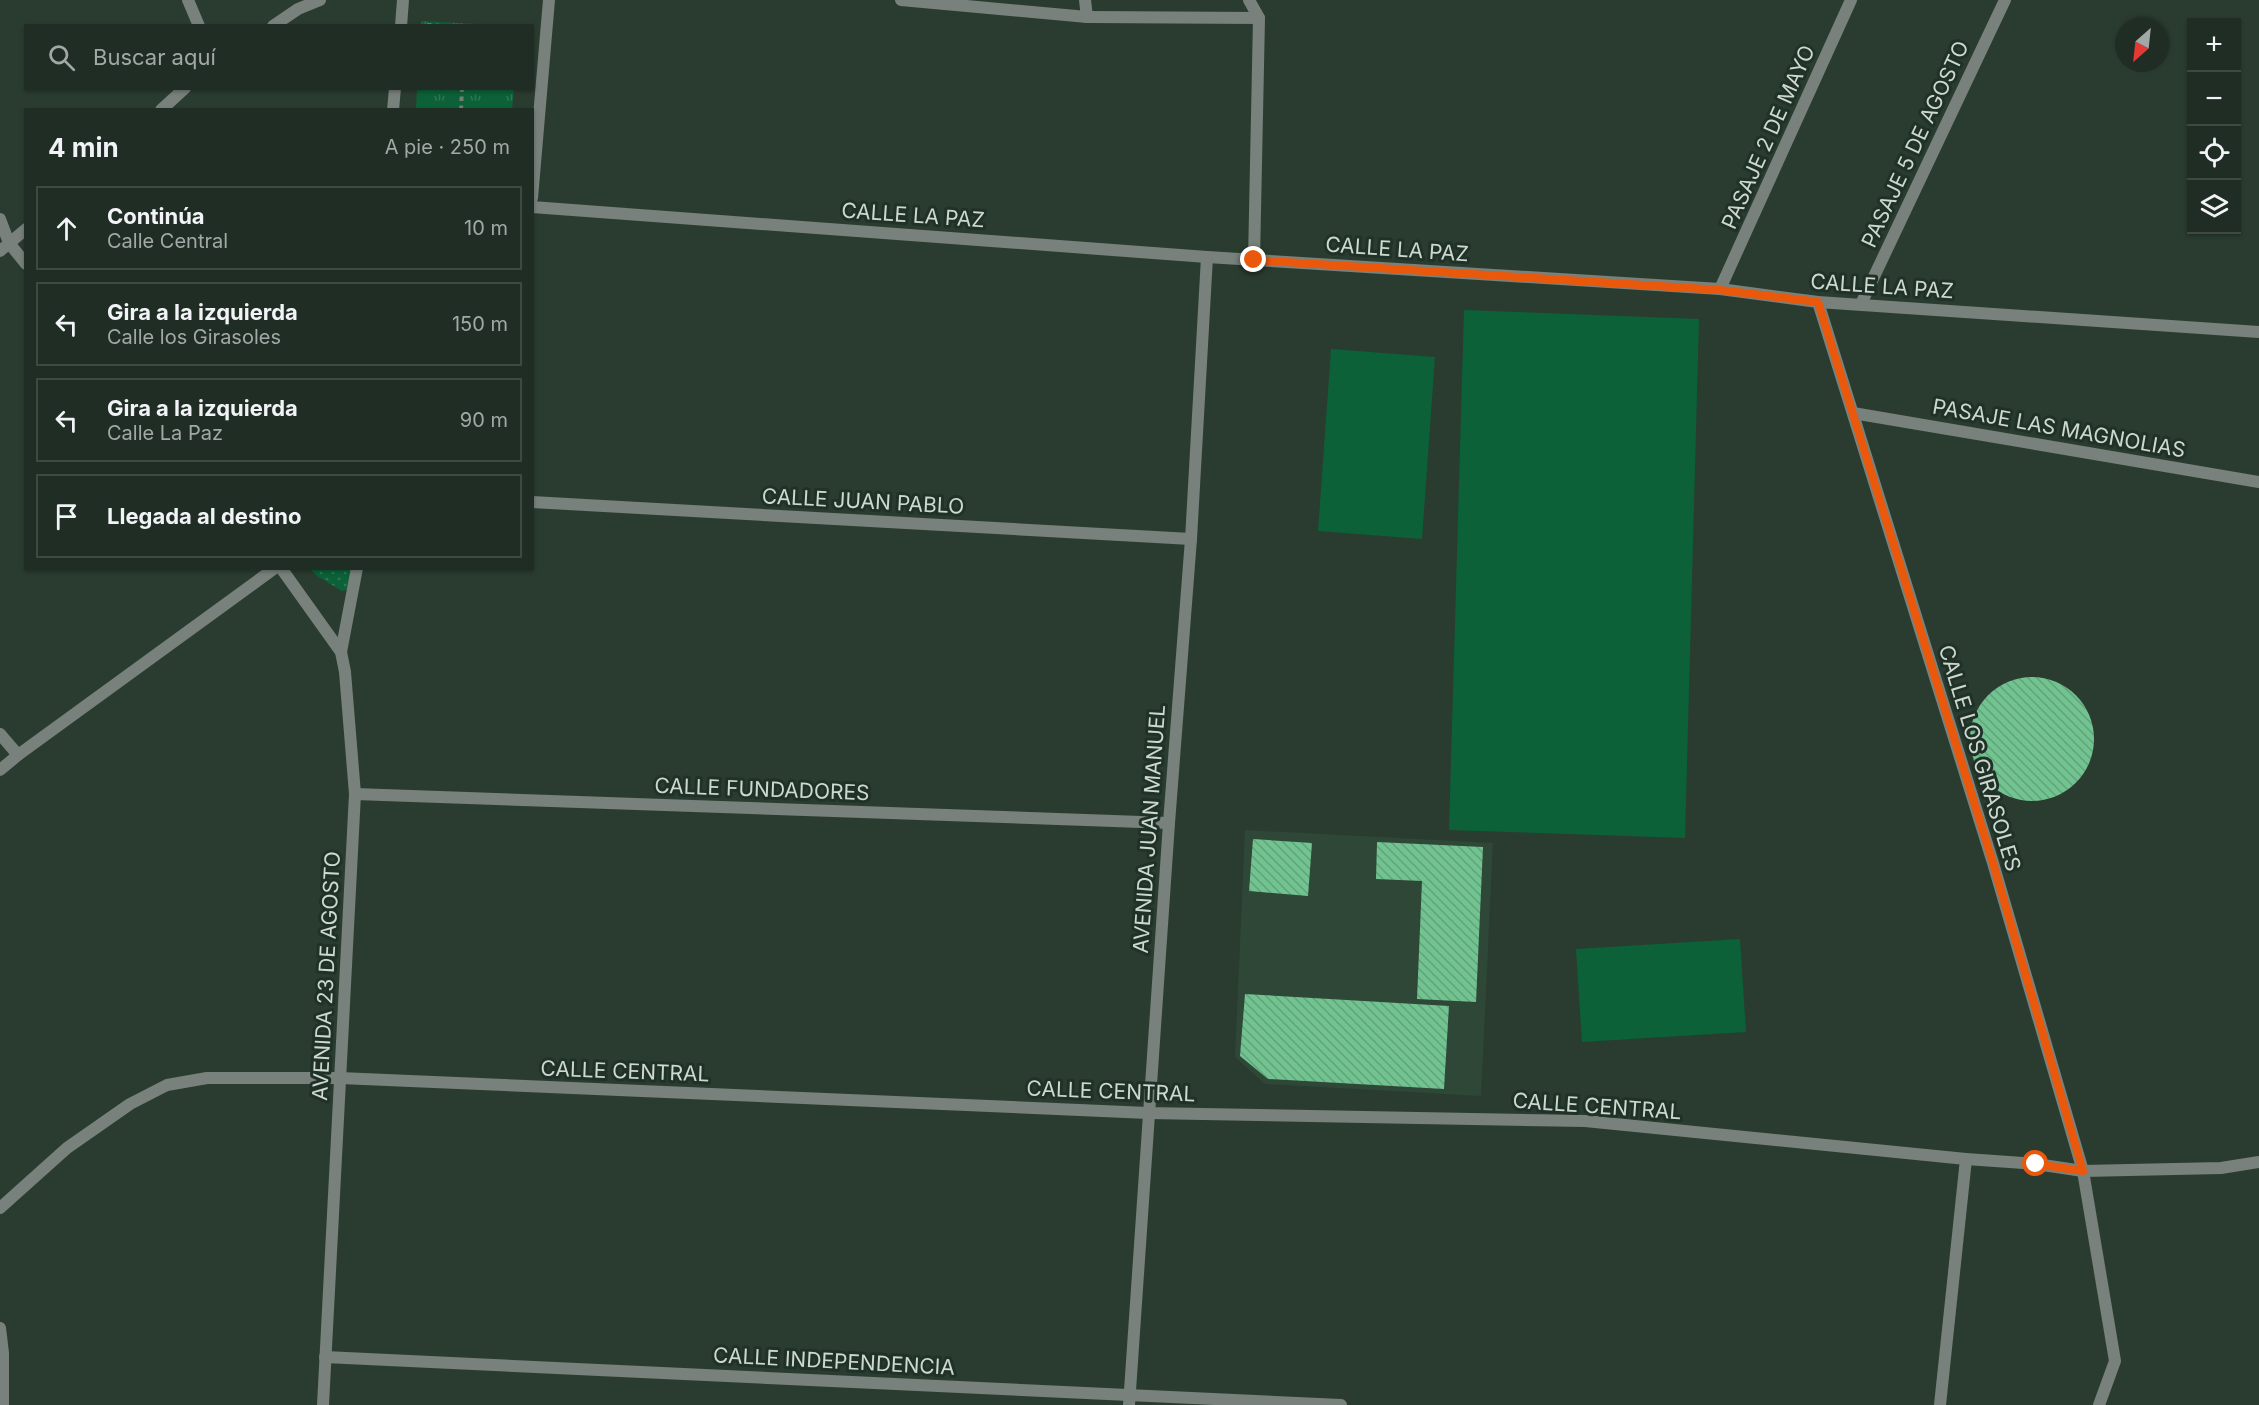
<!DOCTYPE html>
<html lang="es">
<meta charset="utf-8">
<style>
body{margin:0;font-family:Inter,sans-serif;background:#28352c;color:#f1f3f6}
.controls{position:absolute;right:18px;top:18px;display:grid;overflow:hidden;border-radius:0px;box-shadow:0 2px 4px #0004}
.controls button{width:54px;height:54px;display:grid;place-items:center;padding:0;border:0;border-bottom:2px solid #3d4941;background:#202d24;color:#f1f3f6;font:30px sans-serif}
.compass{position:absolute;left:2115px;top:18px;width:54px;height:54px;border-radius:50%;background:#202d24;box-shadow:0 2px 4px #0004;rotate:207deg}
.stop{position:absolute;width:18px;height:18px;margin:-14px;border:4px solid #ea580c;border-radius:50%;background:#fff}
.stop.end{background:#ea580c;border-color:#fff;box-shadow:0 2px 6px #0008}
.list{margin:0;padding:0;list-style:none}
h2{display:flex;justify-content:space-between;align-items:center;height:78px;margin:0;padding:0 24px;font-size:26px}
h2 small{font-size:20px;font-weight:400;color:#a2a8a6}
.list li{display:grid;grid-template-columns:39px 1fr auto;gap:18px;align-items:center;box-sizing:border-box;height:84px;margin:0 12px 12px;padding:0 12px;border:2px solid #3d4941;border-radius:0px}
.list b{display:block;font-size:22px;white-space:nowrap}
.list p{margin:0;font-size:20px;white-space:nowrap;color:#a2a8a6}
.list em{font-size:20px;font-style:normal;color:#a2a8a6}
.icon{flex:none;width:33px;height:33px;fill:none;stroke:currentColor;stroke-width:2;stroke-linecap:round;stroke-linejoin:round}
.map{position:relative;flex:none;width:2259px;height:1405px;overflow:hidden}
.search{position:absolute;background:#202d24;box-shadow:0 2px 4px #0004;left:24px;top:24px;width:510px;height:66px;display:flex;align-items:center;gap:15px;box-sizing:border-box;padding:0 21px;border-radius:0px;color:#a2a8a6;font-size:22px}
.panel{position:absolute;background:#202d24;box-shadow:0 2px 4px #0004;left:24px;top:108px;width:510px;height:462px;border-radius:0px}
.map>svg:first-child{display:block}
.built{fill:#2e4737}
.grass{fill:url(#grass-dots)}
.park{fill:url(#park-tufts)}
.garden{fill:#0c6138}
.building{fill:url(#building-back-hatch)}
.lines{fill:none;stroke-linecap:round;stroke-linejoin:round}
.path{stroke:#718075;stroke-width:4;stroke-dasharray:4.5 4.5;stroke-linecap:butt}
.minor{stroke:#78817b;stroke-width:12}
.route{stroke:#ea580c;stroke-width:8}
.labels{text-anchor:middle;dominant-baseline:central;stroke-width:6;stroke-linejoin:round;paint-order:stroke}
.street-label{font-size:21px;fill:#cdd8d0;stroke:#203227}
</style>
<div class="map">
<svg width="2259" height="1405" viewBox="0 0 2259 1405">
<defs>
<pattern id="grass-dots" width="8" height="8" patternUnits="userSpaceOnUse" patternTransform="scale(1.5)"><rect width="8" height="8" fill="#0c6138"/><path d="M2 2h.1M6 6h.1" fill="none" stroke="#2e7754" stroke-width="1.8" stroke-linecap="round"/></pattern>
<pattern id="park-tufts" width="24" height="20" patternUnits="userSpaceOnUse" patternTransform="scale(1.5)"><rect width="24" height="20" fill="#0c6138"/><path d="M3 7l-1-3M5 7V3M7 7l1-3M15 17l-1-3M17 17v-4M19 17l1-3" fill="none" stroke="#2e7754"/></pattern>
<pattern id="building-back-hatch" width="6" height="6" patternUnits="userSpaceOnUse" patternTransform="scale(1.5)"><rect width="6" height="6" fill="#71c390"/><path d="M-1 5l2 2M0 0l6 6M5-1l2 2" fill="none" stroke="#64a27c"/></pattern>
</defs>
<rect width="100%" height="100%" fill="#2a3c30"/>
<path class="built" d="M1245,830l248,13 -12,253 -216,-12 -30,-27z"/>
<path class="grass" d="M310,569h50l-7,20 -11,2 -25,-15z"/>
<g class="park">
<path d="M422,21l73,4h-74z"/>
<path d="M417,89h97l-2,20h-96z"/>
</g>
<g class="garden">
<path d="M1464,310l235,9 -14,519 -236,-8z"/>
<path d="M1331,349l104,8 -13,182 -104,-8z"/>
<path d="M1740,939l6,93 -164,10 -6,-93z"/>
</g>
<g class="building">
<circle cx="2032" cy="739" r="62"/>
<path d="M1253,839l59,4 -4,53 -59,-5z"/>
<path d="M1377,842l106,5 -7,155 -59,-3 5,-118 -46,-2z"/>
<path d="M1245,994l204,12 -5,83 -176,-10 -28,-23z"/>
</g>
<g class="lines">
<g class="path">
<path d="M427,25l15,1"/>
<path d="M461,110l1,-22"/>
</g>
<g class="minor">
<path d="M188,0l11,26"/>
<path d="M901,0l186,17 -2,-17"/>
<path d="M1249,0l10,18 -5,242"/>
<path d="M1087,17l172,1"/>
<path d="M273,26l25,-17 22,-9"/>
<path d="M401,26l2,-26"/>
<path d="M161,110l24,-22"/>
<path d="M393,110l2,-22"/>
<path d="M532,198l17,-198"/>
<path d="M532,207l675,50 513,32 98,13 441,30"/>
<path d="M0,219l9,24 17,21"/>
<path d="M0,251l26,-22"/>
<path d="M1720,289l131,-289"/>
<path d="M1818,302l175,561 90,308 32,190 -16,44"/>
<path d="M1861,304l144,-304"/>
<path d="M1853,413l406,69"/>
<path d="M532,502l659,37"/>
<path d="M281,568l60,84 4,20 10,122 -32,611"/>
<path d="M341,652l16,-84"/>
<path d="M0,734l18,21"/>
<path d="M0,770l18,-15 257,-187"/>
<path d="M355,794l814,29"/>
<path d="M0,1208l67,-60 63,-44 37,-19 40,-7h133l808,35 437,8 381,38 70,5 47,7 138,-3 38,-6"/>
<path d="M0,1328l3,25v52"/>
<path d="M325,1357l1016,48"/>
<path d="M1129,1405l40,-582 22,-284 16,-282"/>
<path d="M1940,1405l26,-246"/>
</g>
</g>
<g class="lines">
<path class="route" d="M1254,260l466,30 98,12 175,561 90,308 -47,-7"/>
</g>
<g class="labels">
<g class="street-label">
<text transform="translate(1768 137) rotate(-66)">PASAJE 2 DE MAYO</text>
<text transform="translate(1915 144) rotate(-65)">PASAJE 5 DE AGOSTO</text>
<text transform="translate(913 215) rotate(4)">CALLE LA PAZ</text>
<text transform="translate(1397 249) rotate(4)">CALLE LA PAZ</text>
<text transform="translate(1882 286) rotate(4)">CALLE LA PAZ</text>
<text transform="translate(2059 428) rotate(10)">PASAJE LAS MAGNOLIAS</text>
<text transform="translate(863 501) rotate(3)">CALLE JUAN PABLO</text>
<text transform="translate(1980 758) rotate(73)">CALLE LOS GIRASOLES</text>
<text transform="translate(762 789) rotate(2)">CALLE FUNDADORES</text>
<text transform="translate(1149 829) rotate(-86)">AVENIDA JUAN MANUEL</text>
<text transform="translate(326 976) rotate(-87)">AVENIDA 23 DE AGOSTO</text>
<text transform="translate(625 1071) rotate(2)">CALLE CENTRAL</text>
<text transform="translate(1111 1091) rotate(2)">CALLE CENTRAL</text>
<text transform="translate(1597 1106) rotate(4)">CALLE CENTRAL</text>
<text transform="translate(834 1361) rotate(3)">CALLE INDEPENDENCIA</text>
</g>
</g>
</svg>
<div class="controls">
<button>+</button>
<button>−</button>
<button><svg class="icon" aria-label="locate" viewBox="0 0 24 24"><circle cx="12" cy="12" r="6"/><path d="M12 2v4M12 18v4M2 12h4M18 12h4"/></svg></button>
<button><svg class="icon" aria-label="layers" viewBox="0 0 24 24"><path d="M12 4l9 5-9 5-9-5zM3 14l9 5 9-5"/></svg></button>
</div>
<svg class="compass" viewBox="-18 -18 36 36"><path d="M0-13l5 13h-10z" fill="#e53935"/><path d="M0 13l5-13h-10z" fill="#a2a8a6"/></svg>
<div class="stop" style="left:2036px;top:1164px"></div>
<div class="stop end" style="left:1254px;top:260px"></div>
<div class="search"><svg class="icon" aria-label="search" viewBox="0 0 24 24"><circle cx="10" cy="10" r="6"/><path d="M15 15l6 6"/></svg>Buscar aquí</div>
<section class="panel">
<h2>4 min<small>A pie · 250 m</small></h2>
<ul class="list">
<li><svg class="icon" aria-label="ahead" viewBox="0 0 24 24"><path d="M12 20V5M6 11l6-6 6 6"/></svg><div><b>Continúa</b><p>Calle Central</p></div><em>10 m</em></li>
<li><svg class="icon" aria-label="left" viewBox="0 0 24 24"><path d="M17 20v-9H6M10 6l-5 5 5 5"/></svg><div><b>Gira a la izquierda</b><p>Calle los Girasoles</p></div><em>150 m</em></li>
<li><svg class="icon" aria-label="left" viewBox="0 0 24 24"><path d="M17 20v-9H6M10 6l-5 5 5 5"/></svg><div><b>Gira a la izquierda</b><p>Calle La Paz</p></div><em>90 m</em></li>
<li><svg class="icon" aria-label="arrive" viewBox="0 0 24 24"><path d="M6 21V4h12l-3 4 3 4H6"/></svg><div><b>Llegada al destino</b></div></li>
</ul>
</section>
</div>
